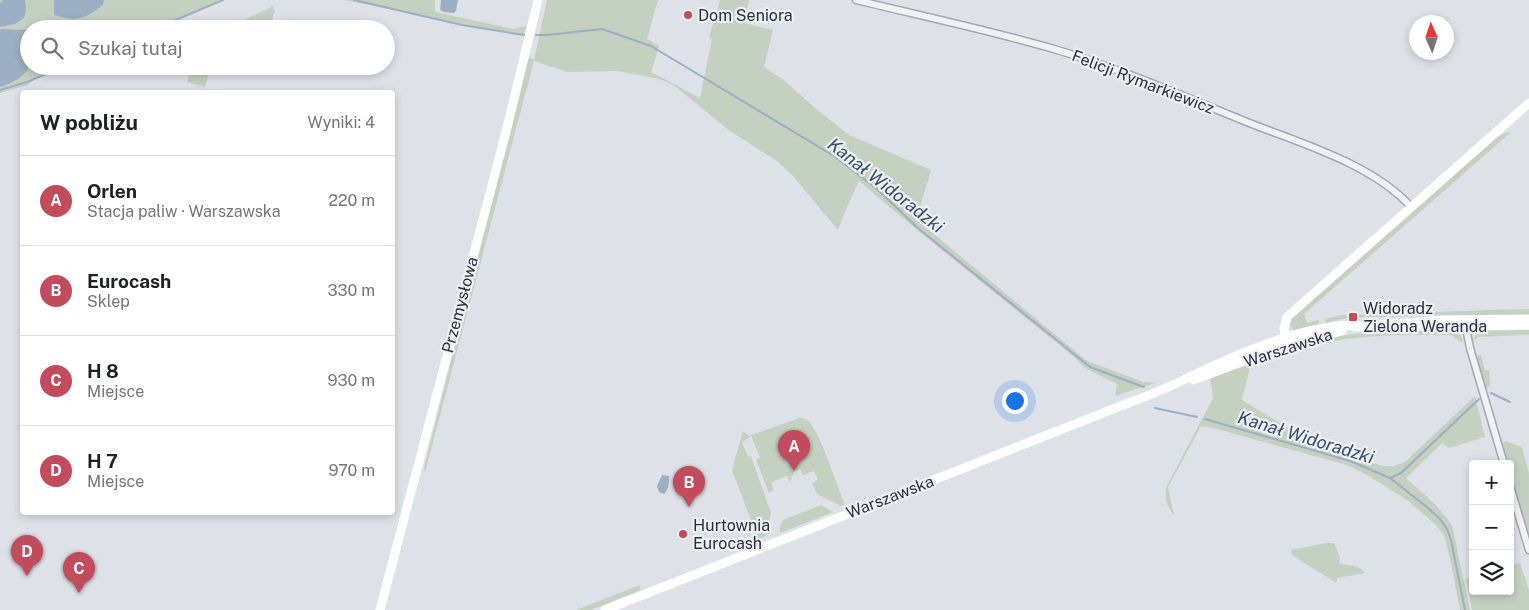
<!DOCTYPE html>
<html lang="pl">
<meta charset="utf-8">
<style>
body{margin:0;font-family:"Public Sans",sans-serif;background:#f2f2f2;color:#202124}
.controls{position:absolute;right:15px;bottom:15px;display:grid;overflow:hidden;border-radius:5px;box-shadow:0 2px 8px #0003}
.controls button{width:45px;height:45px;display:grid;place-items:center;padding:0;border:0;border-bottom:1px solid #e0e0e0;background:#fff;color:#202124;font:25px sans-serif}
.compass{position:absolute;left:1409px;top:15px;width:45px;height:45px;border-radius:50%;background:#fff;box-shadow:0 2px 8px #0003;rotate:357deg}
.you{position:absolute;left:1014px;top:400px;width:18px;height:18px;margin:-12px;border:4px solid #fff;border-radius:50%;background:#1a73e8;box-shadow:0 0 0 8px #1a73e833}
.badge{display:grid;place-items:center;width:32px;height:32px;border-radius:50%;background:#c34c5c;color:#fff;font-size:16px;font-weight:700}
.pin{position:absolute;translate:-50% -41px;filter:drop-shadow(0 1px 2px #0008)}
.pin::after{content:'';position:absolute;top:26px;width:18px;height:15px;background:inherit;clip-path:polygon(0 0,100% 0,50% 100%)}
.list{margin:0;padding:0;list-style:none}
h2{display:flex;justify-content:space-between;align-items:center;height:65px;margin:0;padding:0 20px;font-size:21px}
h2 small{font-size:16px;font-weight:400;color:#757577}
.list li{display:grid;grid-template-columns:32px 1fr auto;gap:15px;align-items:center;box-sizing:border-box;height:90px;padding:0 20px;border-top:1px solid #e0e0e0}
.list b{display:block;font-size:19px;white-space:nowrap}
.list p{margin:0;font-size:16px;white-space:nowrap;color:#757577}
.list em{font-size:16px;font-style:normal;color:#757577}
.icon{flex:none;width:28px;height:28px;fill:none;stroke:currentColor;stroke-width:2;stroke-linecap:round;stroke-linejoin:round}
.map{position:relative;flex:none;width:1529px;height:610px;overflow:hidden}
.search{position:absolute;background:#fff;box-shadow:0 2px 8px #0003;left:20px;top:20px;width:375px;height:55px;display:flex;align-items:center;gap:12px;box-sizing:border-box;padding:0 18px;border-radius:28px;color:#757577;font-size:19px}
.panel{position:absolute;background:#fff;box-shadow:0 2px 8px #0003;left:20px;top:90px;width:375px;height:425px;border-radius:5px}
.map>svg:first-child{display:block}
.green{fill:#c4d0c0}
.water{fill:#9cafc4}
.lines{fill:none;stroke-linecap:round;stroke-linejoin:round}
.stream{stroke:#9cafc4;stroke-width:2}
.street-casing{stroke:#a4a8b0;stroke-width:9}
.street{stroke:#f1f2f5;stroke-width:6}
.secondary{stroke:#fff;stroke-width:9}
.poi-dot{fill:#c34c5c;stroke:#eef0f4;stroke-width:2}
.labels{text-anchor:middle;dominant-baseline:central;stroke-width:4.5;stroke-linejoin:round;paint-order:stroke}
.poi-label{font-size:16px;fill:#292f3c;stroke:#eef0f4;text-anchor:start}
.street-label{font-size:16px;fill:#292f3c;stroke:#eef0f4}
.water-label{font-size:18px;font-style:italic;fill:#364e6d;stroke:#eef0f4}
</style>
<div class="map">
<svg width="1529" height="610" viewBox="0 0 1529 610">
<rect width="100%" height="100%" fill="#dee1e7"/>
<g class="green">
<path d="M0,0h221l-69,29h-123v37h31l-18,8 -14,11 -28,8z"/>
<path d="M344,0h91v12l78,17 13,-3 -3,10z"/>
<path d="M547,0h111l-11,39 12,7 -8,27 8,3 41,22 12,-59 -3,-1 11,-38h29l-5,23 29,7 -9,37 21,14 30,27 34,27 82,35 -13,44v7l169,140 56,21 12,1 -40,13 2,-12 -32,-16 -11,-11c-72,-59 -145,-116 -215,-176l-16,35 -5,14 -45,-54 -16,-15 -47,-30 -58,-47 -13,-5 -41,-8 -51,1 -33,-11 -109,411 -1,-4 104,-412 6,4z"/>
<path d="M273,6l2,5 -6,18h-27l4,-10z"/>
<path d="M191,66h20l-6,21 -18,-5z"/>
<path d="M1511,132l-207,182 3,9 12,-3v6l-23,5 -3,-2 -3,-4 1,-6 204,-181 8,-4z"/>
<path d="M1529,309v7l-81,2v-3c-23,1 -45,2 -67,2 -21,0 -35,0 -55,6l-1,-4 16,-4z"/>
<path d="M1529,330v5l-52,2v2l-4,1 3,-7 4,-2z"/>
<path d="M1416,331l39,1 5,3 3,5 -2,2 -10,-7c-52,-1 -104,0 -155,14 -16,4 -33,9 -46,18l-8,33 59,36 7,9 75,21h11l11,-4 70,-66 10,41 -36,11 -7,-5 -36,35 30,27 16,20 18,85h-10l-10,-52 -6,-22 -8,-11 -29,-25 -40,-25 -20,-10 -130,-36 -16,-3 -33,61 6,28c-8,-9 -8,-15 -8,-27l47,-90 -3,-21c42,-15 86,-34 129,-41 26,-4 51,-5 77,-5z"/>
<path d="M1478,355h3l4,15h4l1,16 -5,2 -7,-26z"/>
<path d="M800,418c1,0 6,1 7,2 11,6 31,69 38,84l-4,2 -24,-12 -5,-11 6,-3 -4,-9 -11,4 -3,-6 -7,3 1,2 -3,2 1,3 -3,2 -2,-5 -16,6 3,8 -5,3 -13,-34 4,-1 -9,-23z"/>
<path d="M743,431l8,6 -9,5 6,15 3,-1 20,57 -5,23 -8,3 -26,-69z"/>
<path d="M1506,441l16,6 7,26v65l-19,-66v-8h-2l-6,-21z"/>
<path d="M821,505l12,7 -53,21v-7l3,-6z"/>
<path d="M1326,543h8l6,14 -1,6 19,4 7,6 -28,5 -1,5 -44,-28 -1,-5z"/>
<path d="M1520,563l9,27v20h-57l-6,-31 7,-2v14h37v-25z"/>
<path d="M640,585v5l-49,20h-15z"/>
</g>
<g class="water">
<path d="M3,0h22l1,10 -2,8 -9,6 -15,3v-24z"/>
<path d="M54,0h50l-1,5c-18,14 -26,17 -49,10z"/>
<path d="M441,0h17l-2,11 -2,2 -10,-1 -4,-2z"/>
<path d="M2,29l27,1c0,8 2,30 0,36 -3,11 -20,18 -29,21v-57z"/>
<path d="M662,475l7,1c0,6 0,14 -5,18l-5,-2 -2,-6z"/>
</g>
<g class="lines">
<g class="stream">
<path d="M354,0l108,25 55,9 8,1"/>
<path d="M154,29l69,-29"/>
<path d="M536,35h11l55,-6 49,17 183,110 43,33 42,40 171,138 54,20"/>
<path d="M0,90l27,-8 38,-16"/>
<path d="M1491,393l19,9"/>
<path d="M1155,408l42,9"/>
<path d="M1205,419l145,42 40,17 38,30 12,11 7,10 4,11 14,70"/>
<path d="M1390,478l11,-5 78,-74"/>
</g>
<g class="street-casing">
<g id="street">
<path d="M856,0c66,16 133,30 198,49 68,20 133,49 198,75 51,20 122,41 159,83"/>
<path d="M1465,323l5,25 34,116"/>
<path d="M1510,486l19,64"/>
</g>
</g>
<use href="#street" class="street"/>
<g class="secondary">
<path d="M1421,326l108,-1"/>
<path d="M1355,327l88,-7 86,-1"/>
<path d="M1286,342l-2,-14 3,-11 242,-214"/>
<path d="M1193,380l94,-35 55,-14"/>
<path d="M380,610l126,-478 32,-132"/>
<path d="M605,610c166,-66 332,-131 498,-197 24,-10 49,-18 72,-29 47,-23 132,-63 184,-58"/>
</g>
</g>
<g class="poi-dot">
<circle cx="688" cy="15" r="5"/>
<rect x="1348" y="312" width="10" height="10" rx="2.5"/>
<circle cx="683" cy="534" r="5"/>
</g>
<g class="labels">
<g class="poi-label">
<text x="698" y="15">Dom Seniora</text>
<text x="1363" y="308">Widoradz<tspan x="1363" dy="18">Zielona Weranda</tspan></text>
<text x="693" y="525">Hurtownia<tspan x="693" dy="18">Eurocash</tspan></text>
</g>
<g class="street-label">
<text transform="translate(1143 82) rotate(21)">Felicji Rymarkiewicz</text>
<text transform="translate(460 305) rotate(-75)">Przemysłowa</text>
<text transform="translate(1288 348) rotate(-18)">Warszawska</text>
<text transform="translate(890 497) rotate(-21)">Warszawska</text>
</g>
<g class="water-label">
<text transform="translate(886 185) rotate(38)">Kanał Widoradzki</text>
<text transform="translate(1306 437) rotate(17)">Kanał Widoradzki</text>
</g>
</g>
</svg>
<div class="controls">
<button>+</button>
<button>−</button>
<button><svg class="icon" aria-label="layers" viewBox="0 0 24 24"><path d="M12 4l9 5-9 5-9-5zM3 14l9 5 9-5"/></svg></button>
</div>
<svg class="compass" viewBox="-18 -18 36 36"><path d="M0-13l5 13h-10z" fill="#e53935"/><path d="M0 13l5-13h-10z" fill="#757577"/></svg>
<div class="you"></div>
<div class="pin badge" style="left:794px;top:471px">A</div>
<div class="pin badge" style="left:689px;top:507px">B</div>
<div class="pin badge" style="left:79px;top:593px">C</div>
<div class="pin badge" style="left:27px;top:576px">D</div>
<div class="search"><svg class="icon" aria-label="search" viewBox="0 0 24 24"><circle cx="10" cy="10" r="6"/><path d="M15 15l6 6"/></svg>Szukaj tutaj</div>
<section class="panel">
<h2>W pobliżu<small>Wyniki: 4</small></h2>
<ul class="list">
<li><span class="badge">A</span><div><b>Orlen</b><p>Stacja paliw · Warszawska</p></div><em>220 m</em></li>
<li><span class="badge">B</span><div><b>Eurocash</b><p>Sklep</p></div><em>330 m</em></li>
<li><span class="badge">C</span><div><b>H 8</b><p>Miejsce</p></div><em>930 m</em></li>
<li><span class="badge">D</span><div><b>H 7</b><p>Miejsce</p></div><em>970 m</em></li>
</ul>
</section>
</div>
